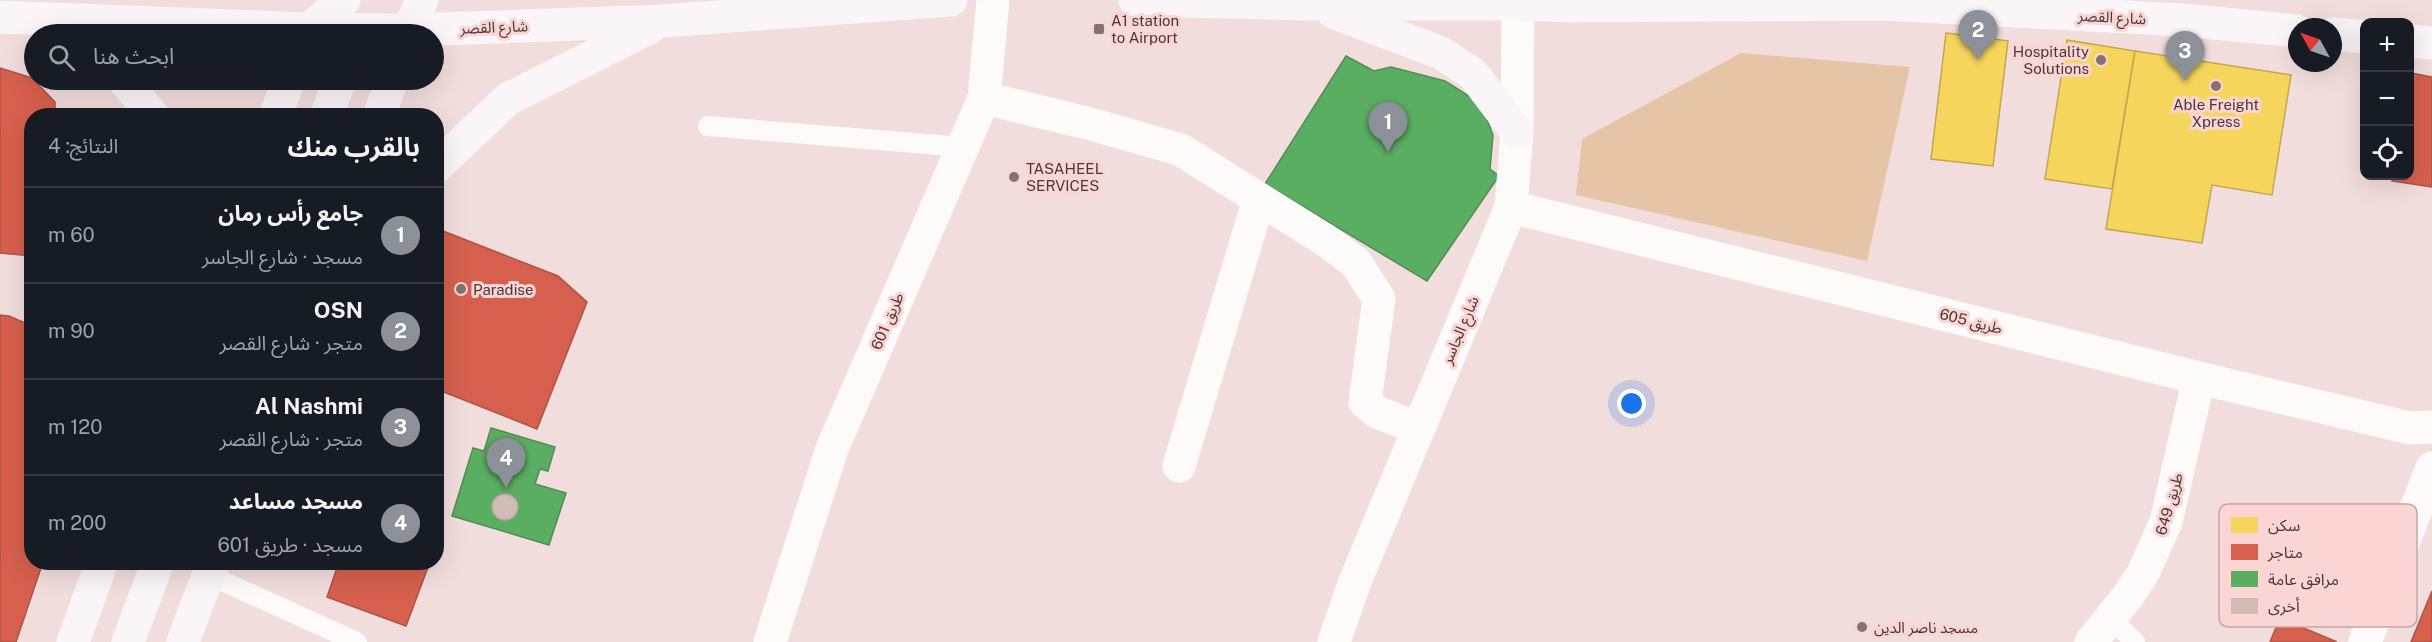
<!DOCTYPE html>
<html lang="ar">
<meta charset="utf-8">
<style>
body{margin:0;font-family:"Public Sans","Noto Sans Arabic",sans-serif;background:#20242c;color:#f1f3f6;direction:rtl}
.controls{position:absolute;right:18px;top:18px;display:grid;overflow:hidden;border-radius:12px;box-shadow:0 6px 24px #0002}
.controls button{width:54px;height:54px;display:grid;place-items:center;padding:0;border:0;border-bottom:2px solid #363941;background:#171b24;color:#f1f3f6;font:30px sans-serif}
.compass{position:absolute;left:2288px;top:18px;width:54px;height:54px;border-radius:50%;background:#171b24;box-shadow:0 6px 24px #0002;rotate:310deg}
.you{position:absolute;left:1632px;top:404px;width:21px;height:21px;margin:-15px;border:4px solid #fff;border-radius:50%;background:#1a73e8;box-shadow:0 0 0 9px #1a73e833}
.badge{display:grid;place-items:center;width:39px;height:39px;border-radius:50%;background:#8c9099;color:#fff;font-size:20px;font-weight:700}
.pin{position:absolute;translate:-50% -50px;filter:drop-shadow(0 2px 3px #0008)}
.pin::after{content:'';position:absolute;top:32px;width:21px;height:18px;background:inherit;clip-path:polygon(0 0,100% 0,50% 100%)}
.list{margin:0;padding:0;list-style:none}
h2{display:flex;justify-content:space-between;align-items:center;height:78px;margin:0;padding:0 24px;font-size:26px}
h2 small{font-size:20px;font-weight:400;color:#9ea1a6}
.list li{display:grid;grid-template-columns:39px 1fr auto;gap:18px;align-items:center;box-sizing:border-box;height:96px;padding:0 24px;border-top:2px solid #363941}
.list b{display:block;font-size:22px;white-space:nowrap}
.list p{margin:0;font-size:20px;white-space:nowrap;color:#9ea1a6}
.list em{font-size:20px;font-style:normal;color:#9ea1a6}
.icon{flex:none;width:33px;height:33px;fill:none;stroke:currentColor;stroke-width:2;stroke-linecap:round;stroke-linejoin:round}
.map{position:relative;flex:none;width:2432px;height:642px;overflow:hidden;direction:ltr}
.search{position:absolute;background:#171b24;box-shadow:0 6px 24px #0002;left:24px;top:24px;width:420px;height:66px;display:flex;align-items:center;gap:15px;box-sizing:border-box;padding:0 21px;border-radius:33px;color:#9ea1a6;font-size:22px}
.panel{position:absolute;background:#171b24;box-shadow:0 6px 24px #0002;left:24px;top:108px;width:420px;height:462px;border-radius:24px;direction:rtl}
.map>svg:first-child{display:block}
.green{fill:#e6c5a6}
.homes{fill:#f6d55c;stroke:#c2a651;stroke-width:1.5}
.shops{fill:#d6604d;stroke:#ab5447;stroke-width:1.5}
.public{fill:#5aae61;stroke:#548b55;stroke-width:1.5;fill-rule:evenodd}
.building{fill:#d1bbb5;stroke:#b2a4a1;stroke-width:1.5}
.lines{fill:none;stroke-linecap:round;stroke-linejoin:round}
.service{stroke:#fdfafa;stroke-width:20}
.minor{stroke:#fdfafa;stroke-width:33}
.secondary{stroke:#faf5f6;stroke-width:33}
.poi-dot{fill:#827271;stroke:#fad5d3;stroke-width:2}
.labels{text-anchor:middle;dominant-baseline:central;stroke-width:6;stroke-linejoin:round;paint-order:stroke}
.street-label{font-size:15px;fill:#473938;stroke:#fad5d3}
.poi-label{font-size:15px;fill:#473938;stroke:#fad5d3;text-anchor:start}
.key{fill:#fad5d3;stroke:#c4a6a4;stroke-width:1.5}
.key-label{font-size:16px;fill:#473938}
</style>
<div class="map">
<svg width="2432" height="642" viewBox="0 0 2432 642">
<rect width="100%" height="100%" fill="#f1dddc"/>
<path class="green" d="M1741,53l169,14 -43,194 -291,-66 6,-56z"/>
<g class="homes">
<path d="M1946,33l62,8 -15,125 -62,-7z"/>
<path d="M2067,40l68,11 -23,138 -67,-10z"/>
<path d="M2135,51l156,24 -19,120 -60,-10 -10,58 -96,-14z"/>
</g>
<g class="shops">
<path d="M0,68l32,10 23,24v14h-23v140l-32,-3z"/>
<path d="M2411,73l21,4v110l-40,-6 1,-5h17z"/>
<path d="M443,231l115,45 29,26 -50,127 -101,-40v-140z"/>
<path d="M0,315l9,1 23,10v236h11l-27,80h-16z"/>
<path d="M339,562h91l-24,64 -79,-29z"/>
<path d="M2432,591v51h-21z"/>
<path d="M2280,618l57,24h-67z"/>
</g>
<g class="public">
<path d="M1346,56l28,15 17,-4 54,14 27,17 14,19 7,18 -3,34 9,7 -72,105 -162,-97z"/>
<path d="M491,428l64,19 -7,24 -8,-2 -5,15 31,9 -17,52 -97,-29 21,-68 11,3zM503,494l11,3 4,8 -1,8 -7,6h-8l-10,-9 3,-12z"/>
</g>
<circle class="building" cx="505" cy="507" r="13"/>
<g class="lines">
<g class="service">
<path d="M708,126l255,21"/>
<path d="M209,575l148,67"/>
<path d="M2111,619l24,23"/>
</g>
<g class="minor">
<path d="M984,98l107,26 90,26 144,90 31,23 23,36 -14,103 12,10 42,17"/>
<path d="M1511,207l688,171 211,50 22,-1"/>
<path d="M1179,466l80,-267"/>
<path d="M770,642l62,-193 152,-351 9,-98"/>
<path d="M1334,642l20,-58 157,-377 6,-75 1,-128"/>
<path d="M2091,642l37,-46 15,-23 23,-51 33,-144"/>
<path d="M2365,642l67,-174"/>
</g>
<g class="secondary">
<path d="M1135,0l176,4h207l51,2 314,-2 300,16 114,11"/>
<path d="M1333,12l108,41 32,21 44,58"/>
<path d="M0,17l309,12 100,1 253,-9 289,-21"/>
<path d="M309,29l35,-29"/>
<path d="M407,34l15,-34"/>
<path d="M2333,34l31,3"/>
<path d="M2410,41l22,2"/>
<path d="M124,80l29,36"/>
<path d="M275,116l14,-36"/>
<path d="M326,116l14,-36"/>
<path d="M379,116l13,-36"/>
<path d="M436,167l72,-68 143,-72"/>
<path d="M73,642l29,-80"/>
<path d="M128,642l30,-80"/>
<path d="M183,642l30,-80"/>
</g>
</g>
<g class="poi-dot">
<rect x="1093" y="23" width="12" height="12" rx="3"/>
<circle cx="2101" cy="60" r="6"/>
<circle cx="2216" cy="86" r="6"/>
<circle cx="1014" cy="177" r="6"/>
<circle cx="461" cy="289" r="6"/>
<circle cx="1862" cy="627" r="6"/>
</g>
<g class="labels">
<g class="street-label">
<text transform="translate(2112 17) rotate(3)">شارع القصر</text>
<text transform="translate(494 27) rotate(-2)">شارع القصر</text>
<text transform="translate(887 321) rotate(-67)">طريق 601</text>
<text transform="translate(1971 321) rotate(14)">طريق 605</text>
<text transform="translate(1460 330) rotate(-67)">شارع الجاسر</text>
<text transform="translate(2169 504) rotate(-74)">طريق 649</text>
</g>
<g class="poi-label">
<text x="1111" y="20">A1 station<tspan x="1111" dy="17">to Airport</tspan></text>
<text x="2089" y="51" text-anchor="end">Hospitality<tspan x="2089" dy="17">Solutions</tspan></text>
<text x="2216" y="104" text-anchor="middle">Able Freight<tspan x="2216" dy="17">Xpress</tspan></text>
<text x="1026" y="168">TASAHEEL<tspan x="1026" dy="17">SERVICES</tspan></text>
<text x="473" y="289">Paradise</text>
<text x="1874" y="627">مسجد ناصر الدين</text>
</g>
</g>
<rect x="2219" y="504" width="198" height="123" rx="9" class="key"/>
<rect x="2231" y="517" width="27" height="16" fill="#f6d55c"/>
<rect x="2231" y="544" width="27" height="16" fill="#d6604d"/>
<rect x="2231" y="571" width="27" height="16" fill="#5aae61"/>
<rect x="2231" y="598" width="27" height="16" fill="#d1bbb5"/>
<g class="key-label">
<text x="2268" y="531">سكن</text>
<text x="2268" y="558">متاجر</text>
<text x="2268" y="585">مرافق عامة</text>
<text x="2268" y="612">أخرى</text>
</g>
</svg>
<div class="controls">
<button>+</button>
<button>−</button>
<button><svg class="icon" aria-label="locate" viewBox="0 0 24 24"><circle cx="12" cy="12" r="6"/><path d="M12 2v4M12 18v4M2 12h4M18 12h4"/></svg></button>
</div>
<svg class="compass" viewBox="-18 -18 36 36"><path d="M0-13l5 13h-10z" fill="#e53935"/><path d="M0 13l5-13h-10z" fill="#9ea1a6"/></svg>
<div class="you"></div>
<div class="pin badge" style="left:1388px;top:152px">1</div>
<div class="pin badge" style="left:1978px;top:60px">2</div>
<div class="pin badge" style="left:2185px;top:81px">3</div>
<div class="pin badge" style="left:506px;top:488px">4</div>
<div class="search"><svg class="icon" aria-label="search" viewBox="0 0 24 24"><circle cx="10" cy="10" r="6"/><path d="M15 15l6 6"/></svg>ابحث هنا</div>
<section class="panel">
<h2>بالقرب منك<small>النتائج: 4</small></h2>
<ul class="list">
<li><span class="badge">1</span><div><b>جامع رأس رمان</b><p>مسجد · شارع الجاسر</p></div><em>60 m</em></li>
<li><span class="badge">2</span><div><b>OSN</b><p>متجر · شارع القصر</p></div><em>90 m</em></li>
<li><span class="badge">3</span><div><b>Al Nashmi</b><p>متجر · شارع القصر</p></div><em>120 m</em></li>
<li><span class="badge">4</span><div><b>مسجد مساعد</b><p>مسجد · طريق 601</p></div><em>200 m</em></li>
</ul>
</section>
</div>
